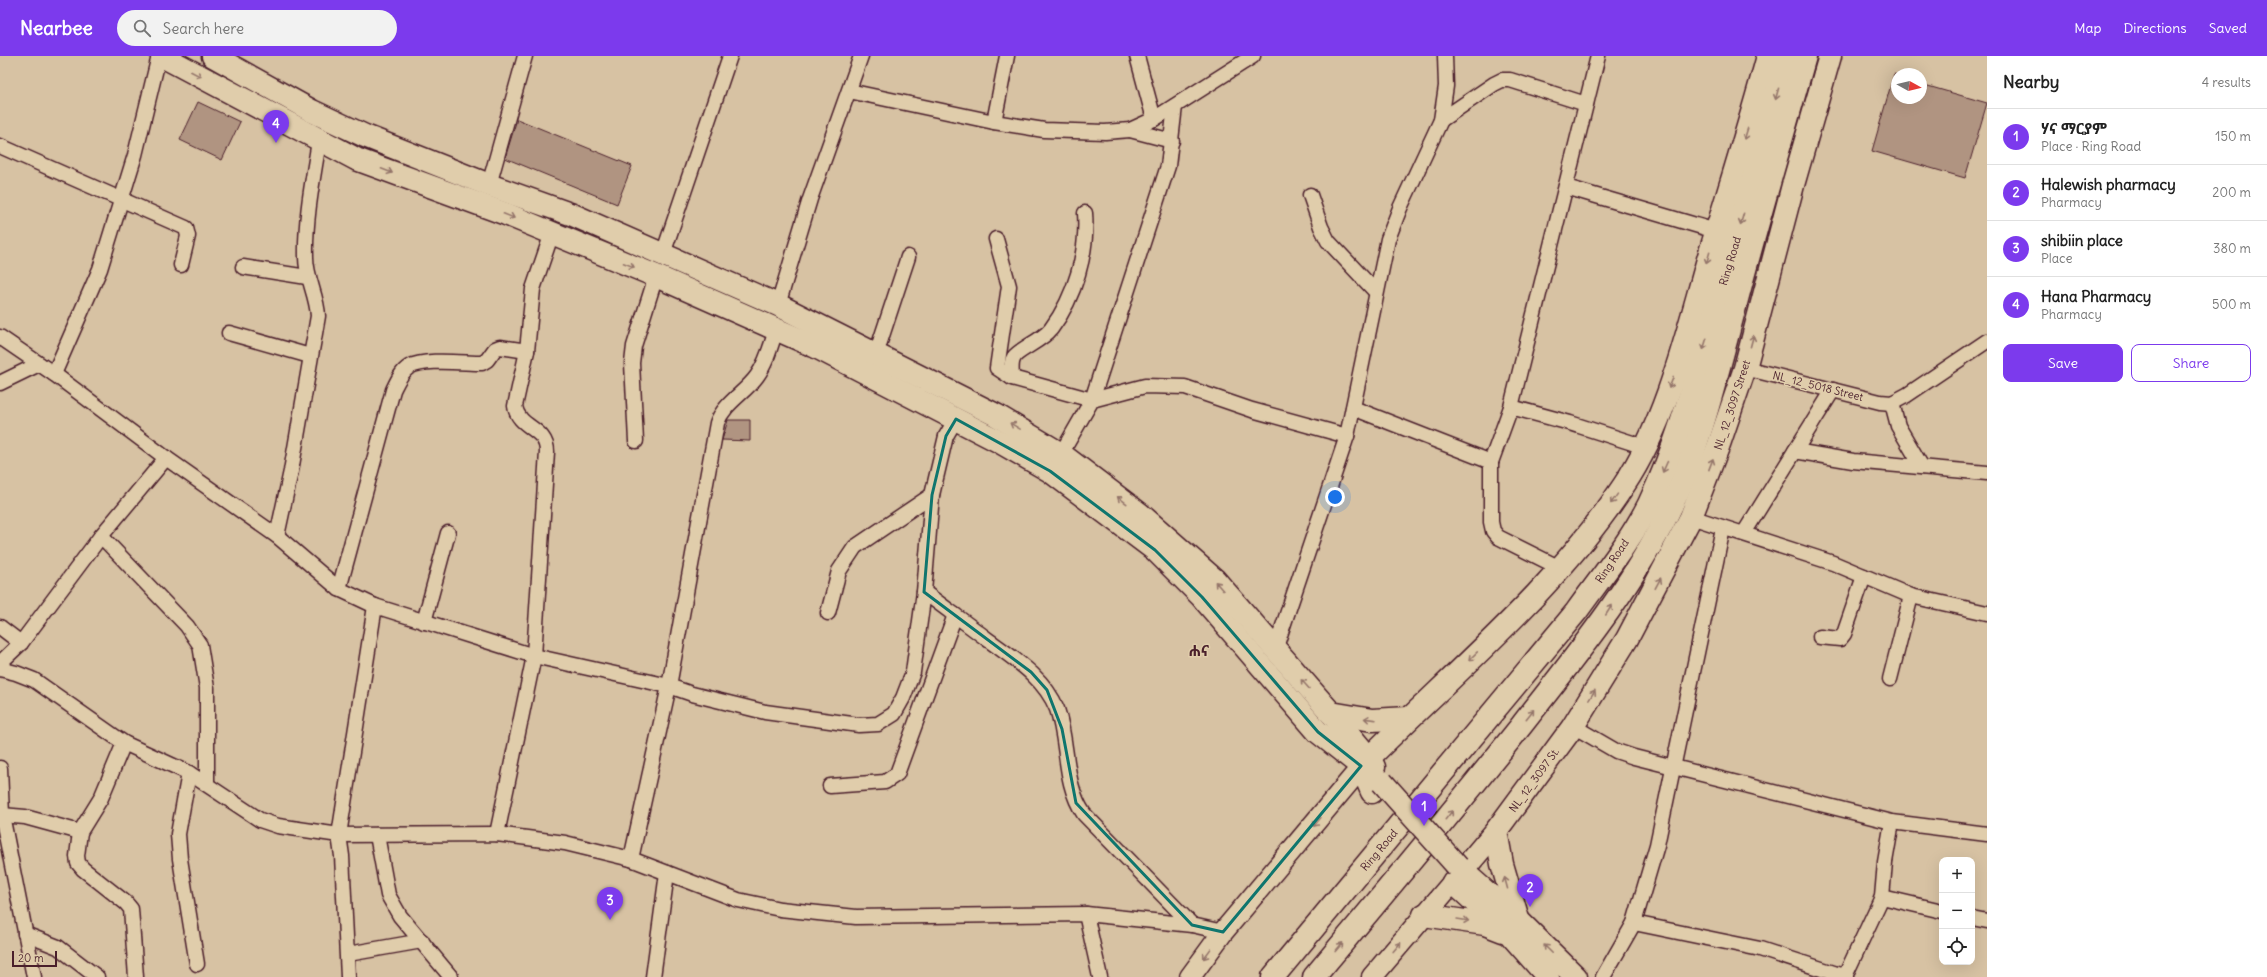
<!DOCTYPE html>
<meta charset="utf-8">
<style>
body{margin:0;font-family:Delius,"Noto Sans Ethiopic",sans-serif;background:#f2f2f2;color:#222}
.controls{position:absolute;right:12px;bottom:12px;display:grid;overflow:hidden;border-radius:8px;box-shadow:0 4px 16px #0002}
.controls button{width:36px;height:36px;display:grid;place-items:center;padding:0;border:0;border-bottom:1px solid #e0e0e0;background:#fff;color:#222;font:20px sans-serif}
.compass{position:absolute;left:1891px;top:12px;width:36px;height:36px;border-radius:50%;background:#fff;box-shadow:0 4px 16px #0002;rotate:98deg}
.scale{position:absolute;left:12px;bottom:10px;width:45px;box-sizing:border-box;padding-left:4px;border:2px solid #4a1f2b;border-top:0;font-size:11px;line-height:14px;white-space:nowrap;color:#4a1f2b;-webkit-text-stroke:3px #e0cdab;paint-order:stroke}
.you{position:absolute;left:1335px;top:441px;width:14px;height:14px;margin:-10px;border:3px solid #fff;border-radius:50%;background:#1a73e8;box-shadow:0 0 0 6px #1a73e833}
.badge{display:grid;place-items:center;width:26px;height:26px;border-radius:50%;background:#7c3aed;color:#fff;font-size:13px;font-weight:700}
.pin{position:absolute;translate:-50% -33px;filter:drop-shadow(0 1px 2px #0008)}
.pin::after{content:'';position:absolute;top:21px;width:14px;height:12px;background:inherit;clip-path:polygon(0 0,100% 0,50% 100%)}
.list{margin:0;padding:0;list-style:none}
h2{display:flex;justify-content:space-between;align-items:center;height:52px;margin:0;padding:0 16px;font-size:17px}
h2 small{font-size:13px;font-weight:400;color:#767676}
.list li{display:grid;grid-template-columns:26px 1fr auto;gap:12px;align-items:center;box-sizing:border-box;height:56px;padding:0 16px;border-top:1px solid #e0e0e0}
.list b{display:block;font-size:15px;white-space:nowrap}
.list p{margin:0;font-size:13px;white-space:nowrap;color:#767676}
.list em{font-size:13px;font-style:normal;color:#767676}
.actions{display:flex;gap:8px;padding:12px 16px}
.actions a{flex:1;padding:9px 0;border:1px solid #7c3aed;border-radius:8px;text-align:center;font-size:14px;color:#7c3aed}
.actions .main{background:#7c3aed;color:#fff}
.icon{flex:none;width:22px;height:22px;fill:none;stroke:currentColor;stroke-width:2;stroke-linecap:round;stroke-linejoin:round}
.map{position:relative;flex:none;width:1987px;height:921px;overflow:hidden}
header{display:flex;align-items:center;gap:24px;box-sizing:border-box;height:56px;padding:0 20px;background:#7c3aed;color:#fff}
header strong{font-size:19px}
nav{display:flex;gap:22px;margin-inline-start:auto;font-size:14px}
.search{width:280px;height:36px;background:#f2f2f2;display:flex;align-items:center;gap:10px;box-sizing:border-box;padding:0 14px;border-radius:22px;color:#767676;font-size:15px}
main{display:flex}
aside{flex:1;background:#fff}
.map>svg:first-child{display:block}
.building{fill:#b09481;stroke:#4a1f2b}
.lines{fill:none;stroke-linecap:round;stroke-linejoin:round}
.street-casing{stroke:#4a1f2b;stroke-width:17}
.secondary-casing{stroke:#4a1f2b;stroke-width:23}
.primary-casing{stroke:#4a1f2b;stroke-width:25}
.highway-casing{stroke:#4a1f2b;stroke-width:25}
.street{stroke:#e0cdab;stroke-width:14}
.secondary{stroke:#e0cdab;stroke-width:20}
.primary{stroke:#e0cdab;stroke-width:22}
.highway{stroke:#e0cdab;stroke-width:22}
.primary-bridge-casing{stroke:#4a1f2b;stroke-width:25;stroke-linecap:butt}
.primary-bridge{stroke:#e0cdab;stroke-width:22}
.oneway{stroke:#95766b}
.marked{fill:none;stroke:#0f766e;stroke-width:3;stroke-linejoin:round}
.labels{text-anchor:middle;dominant-baseline:central;stroke-width:3;stroke-linejoin:round;paint-order:stroke}
.street-label{font-size:11px;fill:#4a1f2b;stroke:#e0cdab}
.district-label{font-size:15px;font-weight:bold;fill:#4a1f2b;stroke:#e0cdab}
</style>
<header>
<strong>Nearbee</strong>
<div class="search"><svg class="icon" aria-label="search" viewBox="0 0 24 24"><circle cx="10" cy="10" r="6"/><path d="M15 15l6 6"/></svg>Search here</div>
<nav><a>Map</a><a>Directions</a><a>Saved</a></nav>
</header>
<main>
<div class="map">
<svg width="1987" height="921" viewBox="0 0 1987 921">
<rect width="100%" height="100%" fill="#d7c2a3"/>
<filter id="ink" filterUnits="userSpaceOnUse"><feTurbulence type="fractalNoise" baseFrequency=".025" numOctaves="2"/><feDisplacementMap in="SourceGraphic" scale="8" xChannelSelector="R" yChannelSelector="G"/><feConvolveMatrix kernelMatrix="1 2 1 2 8 2 1 2 1" color-interpolation-filters="sRGB"/></filter>
<g filter="url(#ink)">
<g class="building">
<path d="M1894,18l3,1v23h24v-14l66,19 -22,75 -93,-27z"/>
<path d="M198,46l42,20 -18,38 -42,-20z"/>
<path d="M517,63l115,47 -15,38 -112,-46z"/>
<path d="M728,364h22v21l-28,-1z"/>
</g>
<g class="lines">
<g class="street-casing">
<g id="street">
<path d="M849,35l145,31 50,8 61,2 25,-2 24,-11 -17,-63"/>
<path d="M1154,63l99,-63"/>
<path d="M1441,64l53,-36 8,-4h8l76,24"/>
<path d="M994,66l13,-66"/>
<path d="M1130,74l42,11"/>
<path d="M0,90l186,82 2,8 -7,29"/>
<path d="M489,129l36,-129"/>
<path d="M1566,131l150,44"/>
<path d="M1310,139l11,32 7,14 48,51"/>
<path d="M996,183l13,47 -12,82 15,10 80,22 76,-234 7,-60"/>
<path d="M663,198l67,-198"/>
<path d="M243,211l64,10"/>
<path d="M778,249l32,-106 51,-143"/>
<path d="M229,277l81,23"/>
<path d="M0,281l54,37 112,84 111,78 62,53 36,17 159,50 135,30 23,8 73,18 94,13 19,-1 16,-10 9,-16 10,-26 11,-80 8,-97 14,-59 10,-17"/>
<path d="M876,298l32,-97"/>
<path d="M1745,312l135,34 12,1 15,-8 80,-54"/>
<path d="M54,318l46,-105 35,-114 24,-99"/>
<path d="M1012,322c0,-7 -2,-15 2,-21 4,-7 29,-17 37,-28 24,-32 37,-77 34,-116"/>
<path d="M0,327l39,-19"/>
<path d="M1892,347l6,23 24,41"/>
<path d="M1511,351l59,16 75,24"/>
<path d="M1353,352l138,54"/>
<path d="M636,385l-4,-78 2,-17 22,-70"/>
<path d="M1795,395l38,-61"/>
<path d="M1061,398l31,-54 53,-14 40,1 67,23 95,26"/>
<path d="M1691,461l142,46 78,33 76,17"/>
<path d="M1744,477l51,-82 58,10 134,12"/>
<path d="M101,480l86,90 13,19 7,43v96"/>
<path d="M277,480l14,-65 27,-155c-1,-21 -12,-38 -12,-59 -1,-39 7,-78 13,-116"/>
<path d="M1560,512l-62,-31 -5,-6 -2,-9v-60l20,-55 87,-351"/>
<path d="M339,533l54,-199c4,-8 8,-18 16,-23 16,-9 54,-4 73,-4l5,-3 8,-11 5,-2 27,4"/>
<path d="M924,536c21,16 42,31 63,47 27,20 57,38 70,70 12,35 6,74 27,105l108,111"/>
<path d="M828,557l11,-42 16,-24 77,-52"/>
<path d="M424,566l24,-89"/>
<path d="M0,571l21,16"/>
<path d="M1820,581l20,2 4,-5 20,-58"/>
<path d="M1275,594l72,-214 41,-197 12,-31 41,-88 5,-34 -1,-30"/>
<path d="M0,607l21,-20 80,-107 65,-78"/>
<path d="M0,613l16,4 18,7 90,63 65,30 71,47 18,6 61,9 158,-1 68,9 66,16 107,41 42,9 76,8 230,-3 106,11 31,7"/>
<path d="M1890,623l21,-83"/>
<path d="M1573,670l43,25 18,6 258,65 95,12"/>
<path d="M0,712l2,47 32,162"/>
<path d="M189,717l-11,61 2,25 17,105"/>
<path d="M830,730l55,-4 12,-8 58,-159"/>
<path d="M2,759l23,2 55,15 21,-34 23,-55"/>
<path d="M80,776l-3,24 1,7 5,6 43,34 5,6 5,68"/>
<path d="M497,778l37,-178 13,-204c0,-25 -29,-23 -32,-46l12,-55 6,-62 19,-56"/>
<path d="M377,779l11,60 12,21 51,61"/>
<path d="M631,803l38,-173 48,-263c7,-20 28,-30 40,-47 10,-14 14,-31 19,-46"/>
<path d="M1882,841l60,14"/>
<path d="M1086,858l14,63"/>
<path d="M1972,862l15,3"/>
<path d="M1634,867l126,26 86,28"/>
<path d="M25,878l33,13 39,30"/>
<path d="M348,898l74,-13"/>
<path d="M1845,920l37,-79 3,-35 7,-40"/>
<path d="M348,921l-6,-121 -3,-21 36,-229"/>
<path d="M653,921l14,-104"/>
<path d="M1603,921l31,-54 23,-78 66,-317"/>
</g>
</g>
<g class="secondary-casing">
<g id="secondary">
<path d="M1190,921l33,-45 146,-174"/>
<path d="M1372,921l81,-95"/>
</g>
</g>
<g class="primary-casing">
<g id="primary">
<path d="M162,0l194,103 150,55 150,62 158,70 184,95 52,30 105,79 47,47 116,135 43,34 11,26"/>
<path d="M213,0l99,55 53,25 124,49 84,30 205,90 218,110 65,39 79,60 75,66 116,133 38,45 5,9"/>
<path d="M1331,657l41,7 37,-2"/>
<path d="M1369,702c88,-88 187,-169 255,-273 43,-64 64,-156 85,-229 20,-67 41,-133 59,-200"/>
<path d="M1496,775l6,33 16,55"/>
<path d="M1458,811l60,53 58,57"/>
<path d="M1453,826l43,-51 76,-103 55,-89 64,-122 27,-70 27,-79 48,-183 37,-129"/>
<path d="M1456,829l52,47 40,45"/>
<path d="M1424,859l61,9 18,7"/>
</g>
</g>
<g class="highway-casing">
<g id="highway">
<path d="M1273,921l303,-365c25,-35 54,-70 73,-108 28,-59 45,-121 63,-183 26,-88 51,-177 75,-265"/>
<path d="M1314,921c70,-83 139,-166 207,-251 53,-68 110,-137 148,-215 32,-66 48,-138 67,-208 22,-83 46,-165 69,-247"/>
</g>
</g>
<use href="#street" class="street"/>
<use href="#secondary" class="secondary"/>
<use href="#primary" class="primary"/>
<use href="#highway" class="highway"/>
<g class="primary-bridge-casing">
<path id="primary-bridge" d="M1382,726l76,85"/>
</g>
<use href="#primary-bridge" class="primary-bridge"/>
</g>
<defs><path id="oneway-shaft" d="M-6 0H5M1.5-3L5.5 0L1.5 3" fill="none" stroke-width="1.6" stroke-linecap="round" stroke-linejoin="round"/></defs>
<g class="oneway">
<use href="#oneway-shaft" transform="translate(196 18) rotate(28)"/>
<use href="#oneway-shaft" transform="translate(1777 38) rotate(105)"/>
<use href="#oneway-shaft" transform="translate(1746 78) rotate(107)"/>
<use href="#oneway-shaft" transform="translate(387 115) rotate(21)"/>
<use href="#oneway-shaft" transform="translate(509 160) rotate(22)"/>
<use href="#oneway-shaft" transform="translate(1742 163) rotate(106)"/>
<use href="#oneway-shaft" transform="translate(1708 202) rotate(106)"/>
<use href="#oneway-shaft" transform="translate(629 209) rotate(22)"/>
<use href="#oneway-shaft" transform="translate(1752 285) rotate(-75)"/>
<use href="#oneway-shaft" transform="translate(1705 288) rotate(107)"/>
<use href="#oneway-shaft" transform="translate(1671 327) rotate(112)"/>
<use href="#oneway-shaft" transform="translate(1015 370) rotate(-149)"/>
<use href="#oneway-shaft" transform="translate(1711 408) rotate(-69)"/>
<use href="#oneway-shaft" transform="translate(1665 411) rotate(114)"/>
<use href="#oneway-shaft" transform="translate(1614 443) rotate(125)"/>
<use href="#oneway-shaft" transform="translate(1122 444) rotate(-143)"/>
<use href="#oneway-shaft" transform="translate(1658 527) rotate(-62)"/>
<use href="#oneway-shaft" transform="translate(1219 530) rotate(-131)"/>
<use href="#oneway-shaft" transform="translate(1609 554) rotate(-57)"/>
<use href="#oneway-shaft" transform="translate(1473 600) rotate(136)"/>
<use href="#oneway-shaft" transform="translate(1305 628) rotate(-132)"/>
<use href="#oneway-shaft" transform="translate(1592 639) rotate(-58)"/>
<use href="#oneway-shaft" transform="translate(1530 658) rotate(-51)"/>
<use href="#oneway-shaft" transform="translate(1370 663) rotate(-173)"/>
<use href="#oneway-shaft" transform="translate(1449 759) rotate(-51)"/>
<use href="#oneway-shaft" transform="translate(1317 766) rotate(130)"/>
<use href="#oneway-shaft" transform="translate(1506 827) rotate(-105)"/>
<use href="#oneway-shaft" transform="translate(1463 864) rotate(9)"/>
<use href="#oneway-shaft" transform="translate(1339 891) rotate(-50)"/>
<use href="#oneway-shaft" transform="translate(1397 891) rotate(-50)"/>
<use href="#oneway-shaft" transform="translate(1548 893) rotate(-135)"/>
<use href="#oneway-shaft" transform="translate(1207 898) rotate(126)"/>
</g>
</g>
<path class="marked" d="M956,363l94,52 105,79 47,47 116,135 43,34 -138,166 -31,-7 -116,-122 -14,-74 -15,-39 -16,-18 -107,-80 8,-97 14,-59z"/>
<g class="labels">
<g class="street-label">
<text transform="translate(1730 205) rotate(-73)">Ring Road</text>
<text transform="translate(1818 330) rotate(14)">NL_12_5018 Street</text>
<text transform="translate(1732 349) rotate(-72)">NL_12_3097 Street</text>
<text transform="translate(1612 505) rotate(-56)">Ring Road</text>
<text transform="translate(1534 724) rotate(-54)">NL_12_3097 St.</text>
<text transform="translate(1379 794) rotate(-50)">Ring Road</text>
</g>
<g class="district-label">
<text x="1199" y="594">ሐና</text>
</g>
</g>
</svg>
<div class="controls">
<button>+</button>
<button>−</button>
<button><svg class="icon" aria-label="locate" viewBox="0 0 24 24"><circle cx="12" cy="12" r="6"/><path d="M12 2v4M12 18v4M2 12h4M18 12h4"/></svg></button>
</div>
<svg class="compass" viewBox="-18 -18 36 36"><path d="M0-13l5 13h-10z" fill="#e53935"/><path d="M0 13l5-13h-10z" fill="#767676"/></svg>
<div class="scale">20 m</div>
<div class="you"></div>
<div class="pin badge" style="left:1424px;top:770px">1</div>
<div class="pin badge" style="left:1530px;top:851px">2</div>
<div class="pin badge" style="left:610px;top:864px">3</div>
<div class="pin badge" style="left:276px;top:87px">4</div>
</div>
<aside>
<h2>Nearby<small>4 results</small></h2>
<ul class="list">
<li><span class="badge">1</span><div><b>ሃና ማርያም</b><p>Place · Ring Road</p></div><em>150 m</em></li>
<li><span class="badge">2</span><div><b>Halewish pharmacy</b><p>Pharmacy</p></div><em>200 m</em></li>
<li><span class="badge">3</span><div><b>shibiin place</b><p>Place</p></div><em>380 m</em></li>
<li><span class="badge">4</span><div><b>Hana Pharmacy</b><p>Pharmacy</p></div><em>500 m</em></li>
</ul>
<div class="actions"><a class="main">Save</a><a>Share</a></div>
</aside>
</main>
